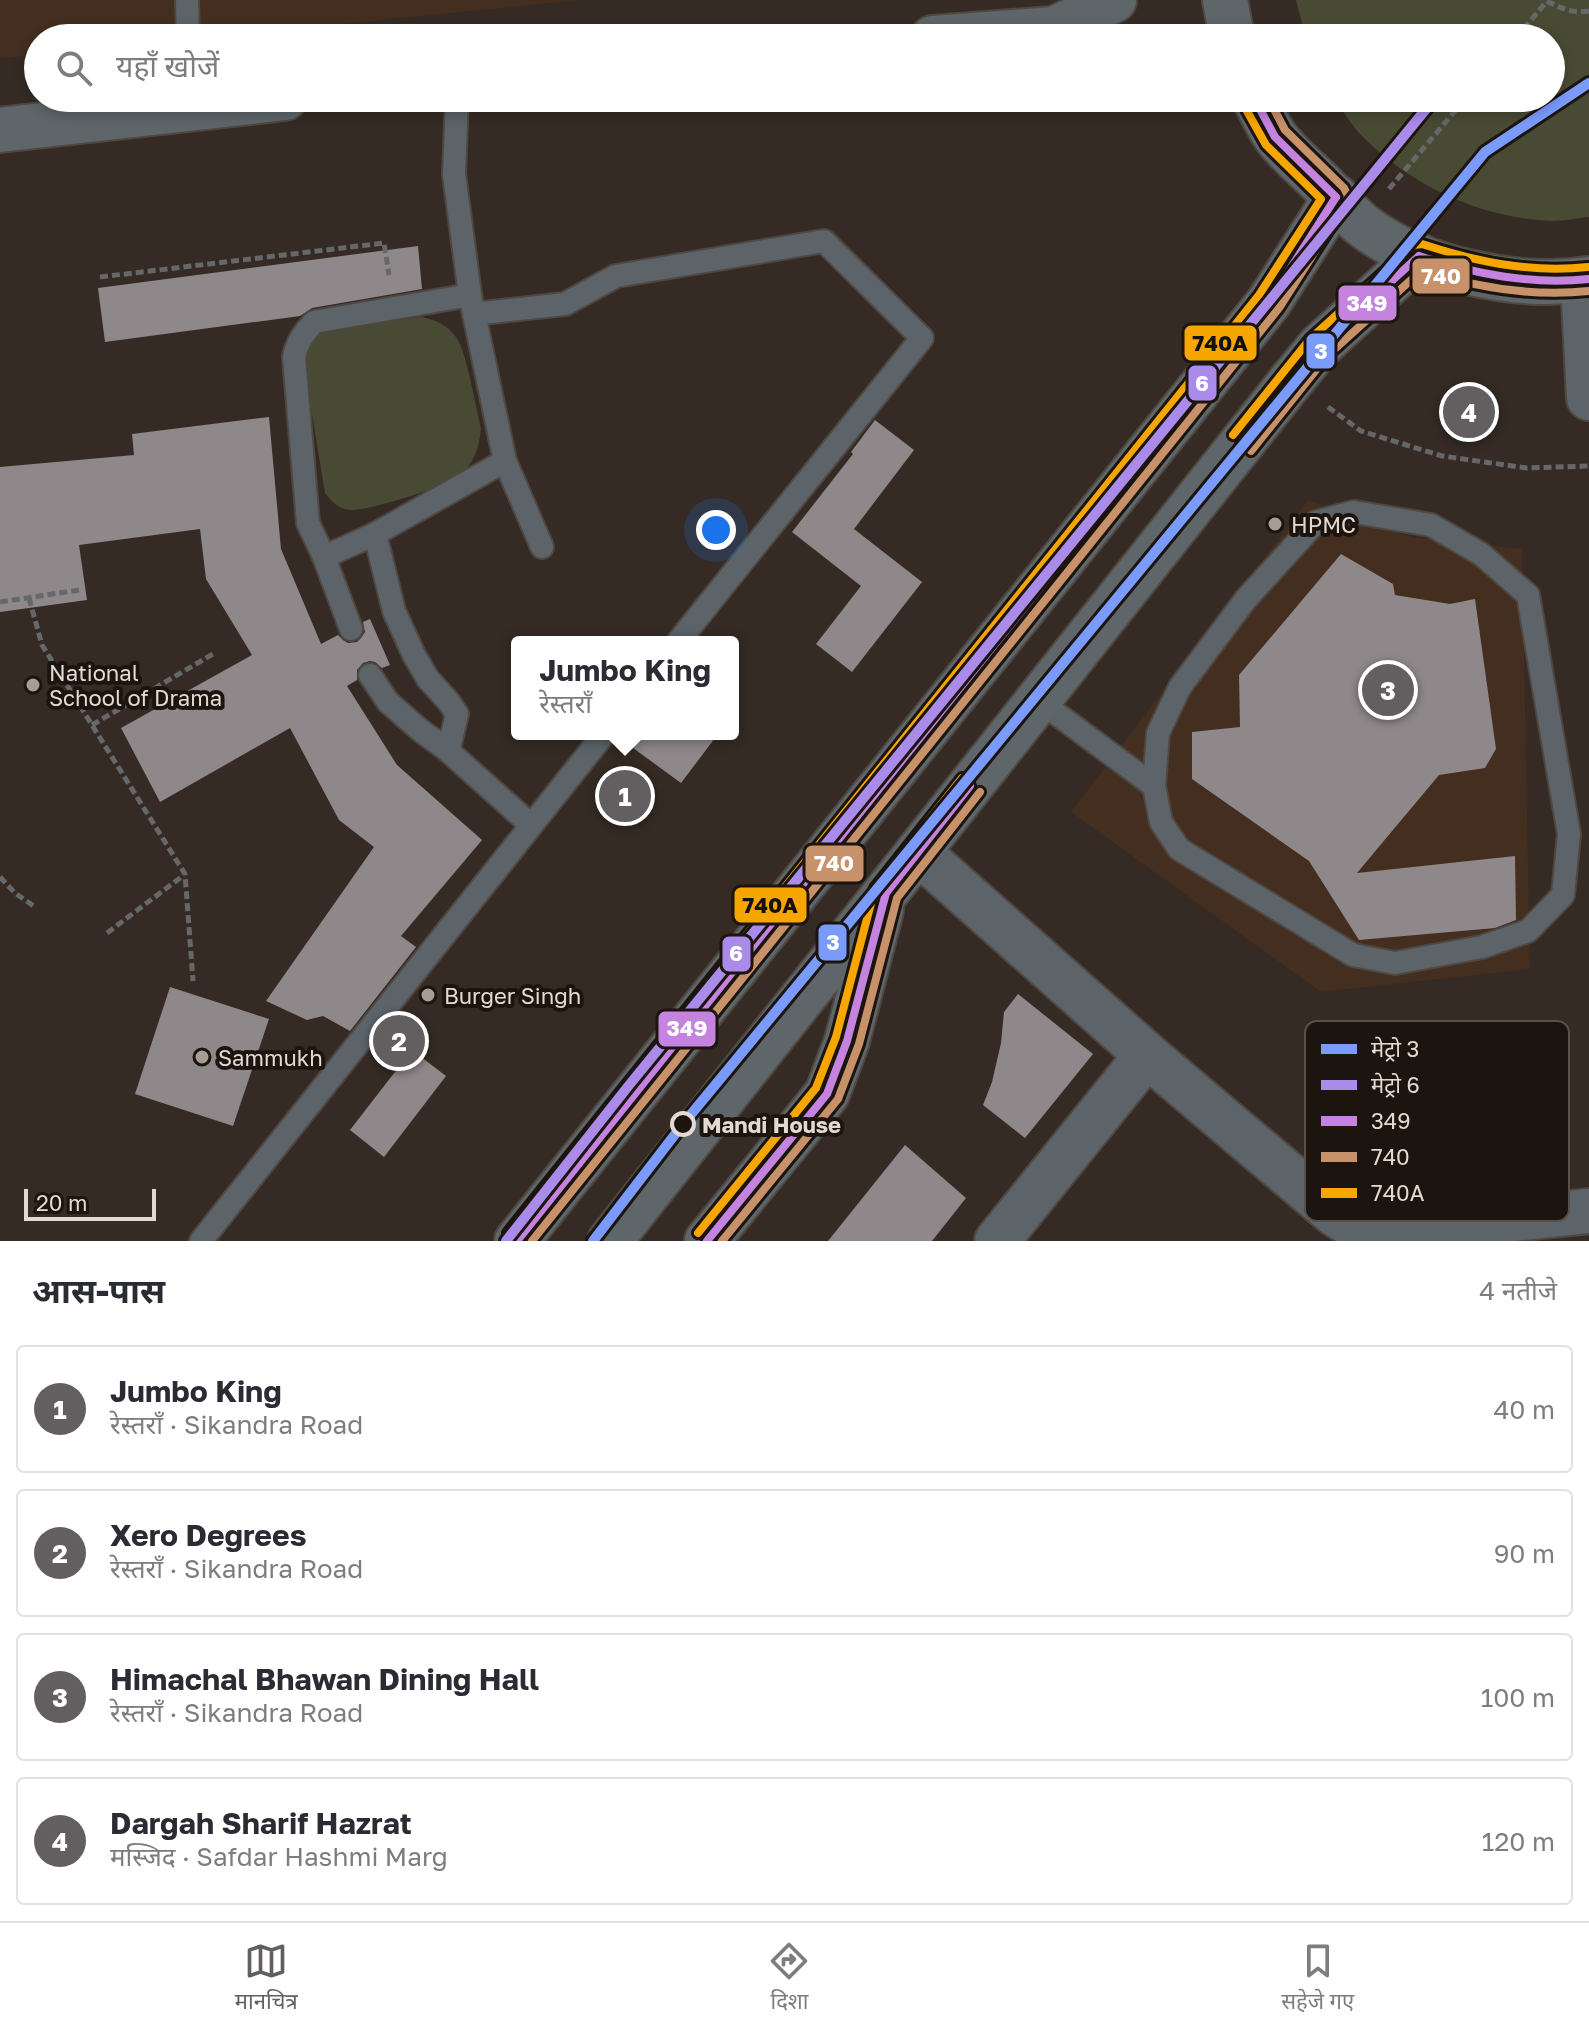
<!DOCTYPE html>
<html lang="hi">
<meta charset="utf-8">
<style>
body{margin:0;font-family:"Golos Text","Noto Sans Devanagari",sans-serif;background:#f2f2f3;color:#2b2b33}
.scale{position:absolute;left:24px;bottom:20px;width:132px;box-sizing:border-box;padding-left:8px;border:4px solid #e5dad2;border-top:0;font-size:22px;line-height:28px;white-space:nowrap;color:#e5dad2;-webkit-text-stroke:6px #1c150f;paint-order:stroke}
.you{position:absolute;left:716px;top:530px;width:28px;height:28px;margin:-20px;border:6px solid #fff;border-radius:50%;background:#1a73e8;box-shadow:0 0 0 12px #1a73e833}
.badge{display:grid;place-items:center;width:52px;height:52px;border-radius:50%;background:#635e5f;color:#fff;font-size:26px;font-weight:700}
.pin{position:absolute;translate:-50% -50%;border:4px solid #fff;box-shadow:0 2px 8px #0006}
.popup{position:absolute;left:511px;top:636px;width:228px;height:104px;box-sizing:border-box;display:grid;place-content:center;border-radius:8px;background:#fff;filter:drop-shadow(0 2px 6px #0005);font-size:26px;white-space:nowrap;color:#7c7c81}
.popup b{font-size:30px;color:#2b2b33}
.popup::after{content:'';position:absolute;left:50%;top:100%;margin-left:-16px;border:16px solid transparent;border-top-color:#fff}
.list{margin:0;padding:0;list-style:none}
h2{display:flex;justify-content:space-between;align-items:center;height:104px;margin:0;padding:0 32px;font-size:34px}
h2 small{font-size:26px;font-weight:400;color:#7c7c81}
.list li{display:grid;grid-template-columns:52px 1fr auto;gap:24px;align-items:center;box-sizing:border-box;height:128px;margin:0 16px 16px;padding:0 16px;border:2px solid #e1e1e2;border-radius:8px}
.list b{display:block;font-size:30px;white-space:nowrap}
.list p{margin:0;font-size:26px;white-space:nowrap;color:#7c7c81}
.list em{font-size:26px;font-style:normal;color:#7c7c81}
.icon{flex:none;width:44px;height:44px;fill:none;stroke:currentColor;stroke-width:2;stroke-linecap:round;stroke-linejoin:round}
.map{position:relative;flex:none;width:1589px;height:1241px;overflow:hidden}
.search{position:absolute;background:#fff;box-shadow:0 4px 12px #0003;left:24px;right:24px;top:24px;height:88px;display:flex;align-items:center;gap:20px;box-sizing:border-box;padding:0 28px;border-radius:44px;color:#7c7c81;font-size:30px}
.sheet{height:680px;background:#fff}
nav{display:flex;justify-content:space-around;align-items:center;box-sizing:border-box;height:112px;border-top:2px solid #e1e1e2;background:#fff;font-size:22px;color:#7c7c81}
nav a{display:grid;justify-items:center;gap:4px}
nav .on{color:#635e5f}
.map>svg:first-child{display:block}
.built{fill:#432e1f}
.green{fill:#494a34}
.building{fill:#8f888b}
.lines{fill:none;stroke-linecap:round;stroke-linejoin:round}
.lane-casing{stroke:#4f4842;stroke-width:26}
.street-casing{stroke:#4f4842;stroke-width:48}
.secondary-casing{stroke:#4f4842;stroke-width:48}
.path{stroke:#656769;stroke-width:5;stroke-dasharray:8 4;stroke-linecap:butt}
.lane{stroke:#5c6469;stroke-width:22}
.street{stroke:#5c6469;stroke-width:44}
.secondary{stroke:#5e666a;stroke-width:44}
.bus-1-casing{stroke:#1c150f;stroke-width:14}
.bus-2-casing{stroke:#1c150f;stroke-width:14}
.bus-3-casing{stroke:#1c150f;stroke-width:14}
.bus-1{stroke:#c483df;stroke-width:8}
.bus-2{stroke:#c7916a;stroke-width:8}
.bus-3{stroke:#f7a600;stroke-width:8}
.metro-1-casing{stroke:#1c150f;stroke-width:16}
.metro-2-casing{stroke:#1c150f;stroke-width:16}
.metro-1{stroke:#7a9afc;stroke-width:10}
.metro-2{stroke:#ab8bea;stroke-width:10}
.poi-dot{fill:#a79d95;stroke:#1c150f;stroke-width:3}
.stop-dot{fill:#1c150f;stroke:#e5dad2;stroke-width:4}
.labels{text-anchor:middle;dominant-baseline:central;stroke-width:8;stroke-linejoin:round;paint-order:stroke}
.poi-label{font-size:22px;fill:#e5dad2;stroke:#1c150f;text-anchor:start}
.stop-label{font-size:22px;font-weight:bold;fill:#e5dad2;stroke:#1c150f;text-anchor:start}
.key{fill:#1c150f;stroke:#58504a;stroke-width:2}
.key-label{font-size:22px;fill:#e5dad2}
.line-badge{stroke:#1c150f;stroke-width:3}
.badge-label{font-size:22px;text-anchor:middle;font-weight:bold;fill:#fff}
.pale-badge-label{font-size:22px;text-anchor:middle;font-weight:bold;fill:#111}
</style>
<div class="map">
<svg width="1589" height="1241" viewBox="0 0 1589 1241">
<rect width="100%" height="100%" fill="#352b24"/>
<g class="built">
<path d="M0,0h579l-376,38h-165v17l-38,3z"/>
<path d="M1308,500l105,37 109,12 8,420 -209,23 -250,-180z"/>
</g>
<g class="green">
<path d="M1296,0h293v217c-12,1 -25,4 -37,4 -71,-3 -139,-34 -189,-84 -11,-11 -20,-26 -30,-39h218v-60h-245z"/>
<path d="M422,317c37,8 40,29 48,61 4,17 7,34 11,51 -2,19 -8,38 -24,48 -15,11 -89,34 -107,33 -11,-1 -18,-8 -25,-17l-21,-128 2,-23 12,-11 10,-3z"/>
</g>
<g class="building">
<path d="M418,246l4,43 -110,19 -12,8 -195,26 -7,-54z"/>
<path d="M269,417l12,132 40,95 17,-9 5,5 5,3 9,-1 4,-4 4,-6 -2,-10 7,-3 20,46 -8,3 -7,-6 -5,-1 -7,2 -6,7v10l-10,6 50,79 85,75 -81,96 15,11 -66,84 -27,-15 -16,4 -41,-19 108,-154 -35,-27 -49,-92 -130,74 -39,-74 131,-73 -46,-76 -6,-50 -121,16 8,55 -87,12v-145l134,-12 -2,-21z"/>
<path d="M875,420l39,30 -60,79 68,53 -70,90 -36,-28 45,-58 -69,-54 61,-78 -2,-2z"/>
<path d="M1341,554l52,30 2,11 55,9 25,-5 21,150 -11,19 -46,7 -82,98 158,-17 1,64 -21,8 -136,12 -50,-79 -117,-82v-47l48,-5 -1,-52z"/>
<path d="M618,734h100l-37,49 -63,-46z"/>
<path d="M170,987l99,32 -36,107 -98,-32z"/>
<path d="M1018,994l75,60 -68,84 -42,-33 9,-23 9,-39 3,-31z"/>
<path d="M412,1050l34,26 -62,81 -34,-27z"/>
<path d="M905,1145l61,53 -34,43h-104z"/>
</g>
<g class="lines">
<g class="lane-casing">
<g id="lane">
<path d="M187,0l1,38"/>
<path d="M457,98l-3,76 16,121 35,166 37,86"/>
<path d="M474,314l91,-10 51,-28 208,-35 98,97 -244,304"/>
<path d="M1354,512l77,13 50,29 47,41 41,239 -6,61 -35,36 -46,16 -87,16 -42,-8 -174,-106 -18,-27 -7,-36 4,-53 22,-46 66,-88 70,-77z"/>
<path d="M324,557l51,-23 130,-73"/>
<path d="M351,629l-27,-72 -16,-34 -14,-166c3,-15 10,-24 20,-35l156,-27"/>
<path d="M370,675l18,27 32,28 26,19 3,-1 8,-34 -8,-12 -21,-23 -14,-24 -20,-44 -19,-77"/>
<path d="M1038,700l116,86"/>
<path d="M446,749l85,76"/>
<path d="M201,1241l403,-507"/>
</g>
</g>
<g class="street-casing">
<g id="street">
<path d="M1583,280l6,118"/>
<path d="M918,852l229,203 188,159c23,15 29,18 57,18l197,-21"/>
<path d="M997,1241l150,-186"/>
</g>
</g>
<g class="secondary-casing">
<g id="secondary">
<path d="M1225,0l7,38"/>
<path d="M1054,29l60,-29"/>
<path d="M933,38l121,-9 42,9"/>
<path d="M1254,98c7,12 13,26 21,38 12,17 32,33 47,48 13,13 25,28 39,40 57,45 157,66 228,55"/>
<path d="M0,130l285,-32"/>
<path d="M517,1241l752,-939 67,-105"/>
<path d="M610,1241l681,-860 28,-34 100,-91"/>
<path d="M707,1241l120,-147 20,-53 34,-131"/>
</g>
</g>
<g class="path">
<path d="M1547,1c13,7 26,13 42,10"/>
<path d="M1516,38l31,-37"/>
<path d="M1066,98l2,7"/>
<path d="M1389,189l77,-91"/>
<path d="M100,277l284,-34 5,32"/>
<path d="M1328,407l33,24 81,25 85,12 62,-2"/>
<path d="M29,598l13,47 143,229 8,107"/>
<path d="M0,602l79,-12"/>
<path d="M92,725l121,-71"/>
<path d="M0,877l15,16 20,14"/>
<path d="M107,933l77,-58"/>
</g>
<use href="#lane" class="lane"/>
<use href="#street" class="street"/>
<use href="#secondary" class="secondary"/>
<g class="bus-1-casing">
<g id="bus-1">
<path d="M1254,98l21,39 61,60"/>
<path d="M1419,256c56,18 111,29 170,23"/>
<path d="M1241,444l78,-97 100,-91"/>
<path d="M517,1241l752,-939 67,-105"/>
<path d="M707,1241l120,-147 20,-53 39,-148 84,-107"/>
</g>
</g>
<g class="bus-2-casing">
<g id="bus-2">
<path d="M1251,451l77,-96 94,-85c55,18 109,27 167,21"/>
<path d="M532,1241l747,-933 67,-105 2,-7 -4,-8 -59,-58 -17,-32"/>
<path d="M722,1241l116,-142 21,-55 38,-146 83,-106"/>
</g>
</g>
<g class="bus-3-casing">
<g id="bus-3">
<path d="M1233,435l77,-96 104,-94 8,-1c55,18 107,29 166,23"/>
<path d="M508,1233l751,-938 62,-96 -55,-54 -23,-41"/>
<path d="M698,1233l118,-145 20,-51 39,-149 87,-110"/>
</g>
</g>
<use href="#bus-1" class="bus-1"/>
<use href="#bus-2" class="bus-2"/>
<use href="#bus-3" class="bus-3"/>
<g class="metro-1-casing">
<path id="metro-1" d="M593,1241l90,-117 802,-972 104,-69"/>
</g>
<g class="metro-2-casing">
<path id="metro-2" d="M506,1241l124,-157 805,-986"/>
</g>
<use href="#metro-1" class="metro-1"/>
<use href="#metro-2" class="metro-2"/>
</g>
<g class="poi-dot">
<circle cx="1275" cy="524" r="8"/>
<circle cx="33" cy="685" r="8"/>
<circle cx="428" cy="995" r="8"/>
<circle cx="202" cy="1057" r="8"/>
</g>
<circle class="stop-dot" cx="683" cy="1124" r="11"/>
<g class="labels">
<g class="poi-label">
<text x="1291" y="524">HPMC</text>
<text x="49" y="672">National<tspan x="49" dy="25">School of Drama</tspan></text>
<text x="444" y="995">Burger Singh</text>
<text x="218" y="1057">Sammukh</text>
</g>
<g class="stop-label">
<text x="702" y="1124">Mandi House</text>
</g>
</g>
<rect x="1305" y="1021" width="264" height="200" rx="12" class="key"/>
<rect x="1321" y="1044" width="36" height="10" fill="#7a9afc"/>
<rect x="1321" y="1080" width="36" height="10" fill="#ab8bea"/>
<rect x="1321" y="1116" width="36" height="10" fill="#c483df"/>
<rect x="1321" y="1152" width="36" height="10" fill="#c7916a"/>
<rect x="1321" y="1188" width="36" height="10" fill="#f7a600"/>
<g class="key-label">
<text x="1371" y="1057">मेट्रो 3</text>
<text x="1371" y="1093">मेट्रो 6</text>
<text x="1371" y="1129">349</text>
<text x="1371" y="1165">740</text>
<text x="1371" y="1201">740A</text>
</g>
<g class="line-badge">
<rect x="1411" y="257" width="60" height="38" rx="8" fill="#c7916a"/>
<rect x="1337" y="284" width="61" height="38" rx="8" fill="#c483df"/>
<rect x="1183" y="324" width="75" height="38" rx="8" fill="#f7a600"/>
<rect x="1305" y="332" width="31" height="38" rx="8" fill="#7a9afc"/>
<rect x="1187" y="364" width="31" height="38" rx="8" fill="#ab8bea"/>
<rect x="804" y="844" width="61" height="39" rx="8" fill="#c7916a"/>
<rect x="733" y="886" width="75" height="38" rx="8" fill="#f7a600"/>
<rect x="817" y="923" width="31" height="39" rx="8" fill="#7a9afc"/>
<rect x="721" y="935" width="31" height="38" rx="8" fill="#ab8bea"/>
<rect x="657" y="1010" width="60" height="38" rx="8" fill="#c483df"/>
</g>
<g class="badge-label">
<text x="1441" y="284">740</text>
<text x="1367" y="311">349</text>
<text x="1321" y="359">3</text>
<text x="1202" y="391">6</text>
<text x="834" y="871">740</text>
<text x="833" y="950">3</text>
<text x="736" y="961">6</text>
<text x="687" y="1036">349</text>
</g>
<g class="pale-badge-label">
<text x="1220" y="351">740A</text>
<text x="770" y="913">740A</text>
</g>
</svg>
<div class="scale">20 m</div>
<div class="you"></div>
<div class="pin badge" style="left:625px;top:796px">1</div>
<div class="popup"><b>Jumbo King</b>रेस्तराँ</div>
<div class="pin badge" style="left:399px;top:1041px">2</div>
<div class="pin badge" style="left:1388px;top:690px">3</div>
<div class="pin badge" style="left:1469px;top:412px">4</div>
<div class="search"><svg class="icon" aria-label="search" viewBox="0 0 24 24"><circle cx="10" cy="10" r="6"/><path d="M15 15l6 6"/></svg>यहाँ खोजें</div>
</div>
<section class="sheet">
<h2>आस-पास<small>4 नतीजे</small></h2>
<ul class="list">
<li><span class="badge">1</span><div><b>Jumbo King</b><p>रेस्तराँ · Sikandra Road</p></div><em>40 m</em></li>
<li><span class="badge">2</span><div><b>Xero Degrees</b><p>रेस्तराँ · Sikandra Road</p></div><em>90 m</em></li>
<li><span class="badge">3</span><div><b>Himachal Bhawan Dining Hall</b><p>रेस्तराँ · Sikandra Road</p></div><em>100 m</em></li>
<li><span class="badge">4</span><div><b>Dargah Sharif Hazrat</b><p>मस्जिद · Safdar Hashmi Marg</p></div><em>120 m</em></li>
</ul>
</section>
<nav>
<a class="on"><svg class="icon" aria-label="map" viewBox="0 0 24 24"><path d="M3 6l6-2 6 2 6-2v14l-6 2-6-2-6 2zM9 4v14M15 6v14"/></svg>मानचित्र</a>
<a><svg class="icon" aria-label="directions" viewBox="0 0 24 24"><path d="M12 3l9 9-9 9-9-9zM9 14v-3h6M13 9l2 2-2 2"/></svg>दिशा</a>
<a><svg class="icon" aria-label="saved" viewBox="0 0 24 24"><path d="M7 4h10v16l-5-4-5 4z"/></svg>सहेजे गए</a>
</nav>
